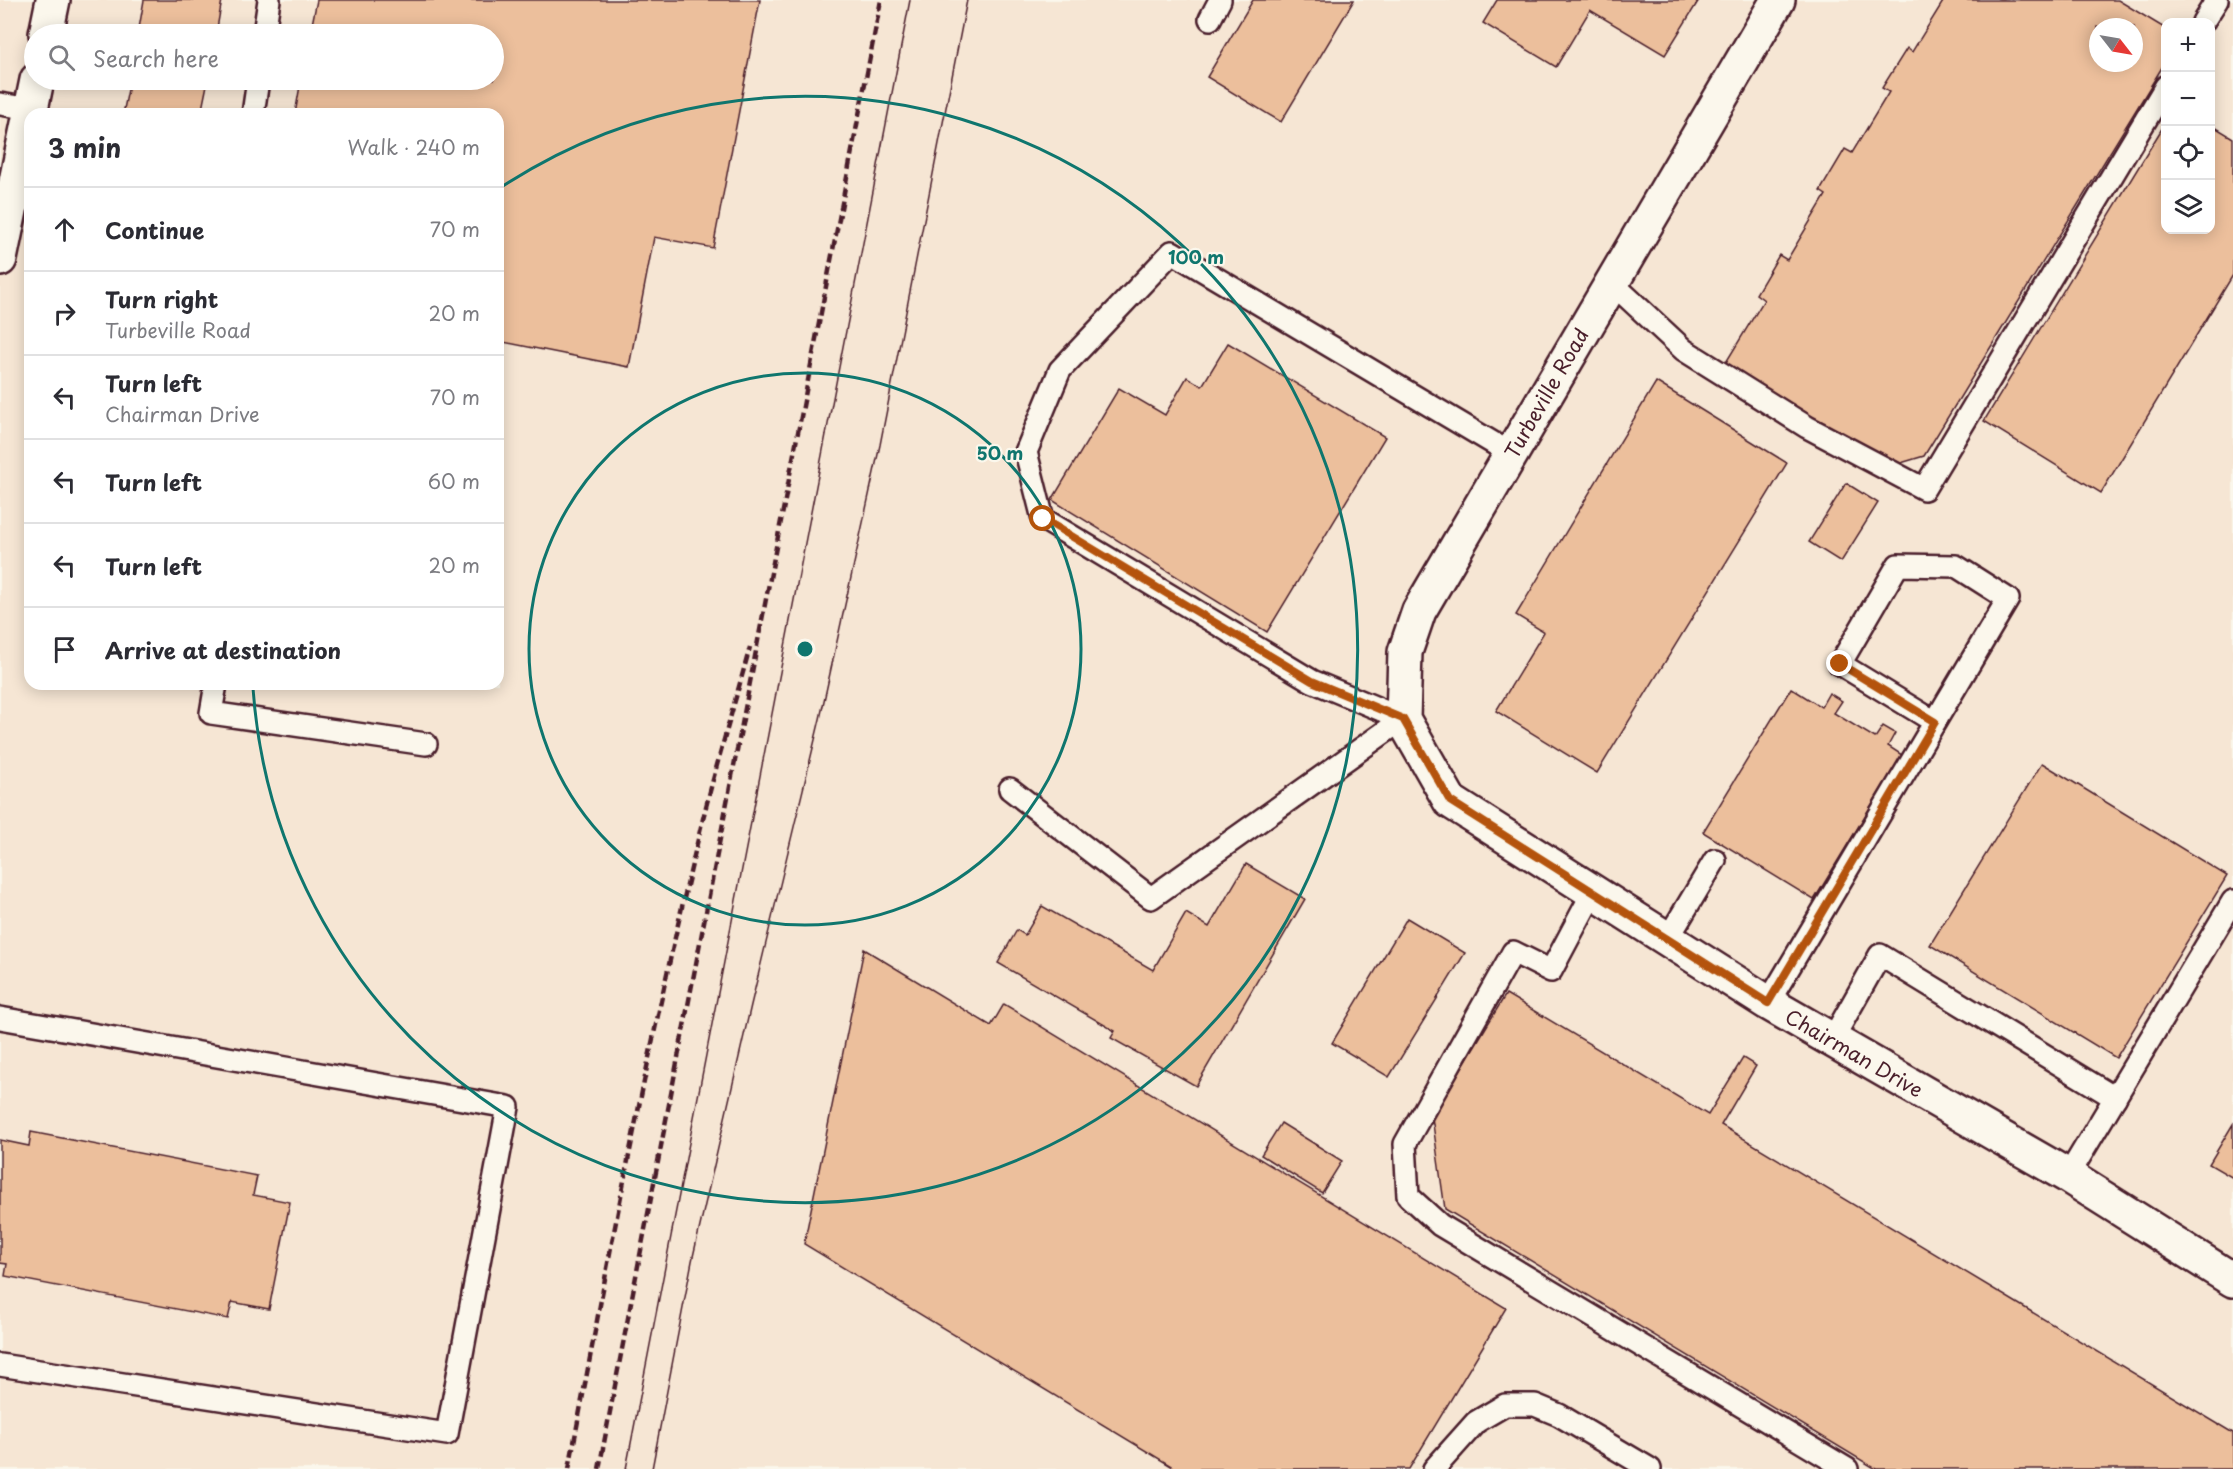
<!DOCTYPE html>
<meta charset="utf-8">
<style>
body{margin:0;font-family:"Playpen Sans",sans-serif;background:#f2f2f3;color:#2b2b33}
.controls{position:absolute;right:18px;top:18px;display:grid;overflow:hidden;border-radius:12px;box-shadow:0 3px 15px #0003}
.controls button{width:54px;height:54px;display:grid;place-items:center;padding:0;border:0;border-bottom:2px solid #e1e1e2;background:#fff;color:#2b2b33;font:30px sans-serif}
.compass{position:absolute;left:2089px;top:18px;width:54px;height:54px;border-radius:50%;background:#fff;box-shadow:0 3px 15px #0003;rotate:121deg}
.stop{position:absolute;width:18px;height:18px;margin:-14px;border:4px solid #b45309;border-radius:50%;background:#fff}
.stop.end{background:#b45309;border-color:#fff;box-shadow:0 2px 6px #0008}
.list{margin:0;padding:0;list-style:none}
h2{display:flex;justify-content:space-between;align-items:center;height:78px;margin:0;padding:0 24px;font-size:26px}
h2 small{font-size:20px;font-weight:400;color:#7c7c81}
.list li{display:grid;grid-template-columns:39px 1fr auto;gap:18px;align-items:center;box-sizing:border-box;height:84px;padding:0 24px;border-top:2px solid #e1e1e2}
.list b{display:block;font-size:22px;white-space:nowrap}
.list p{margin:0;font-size:20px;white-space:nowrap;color:#7c7c81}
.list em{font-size:20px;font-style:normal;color:#7c7c81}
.icon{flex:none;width:33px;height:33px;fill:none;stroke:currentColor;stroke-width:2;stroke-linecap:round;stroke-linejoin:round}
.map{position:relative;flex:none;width:2233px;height:1469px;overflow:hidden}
.search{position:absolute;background:#fff;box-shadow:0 3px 15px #0003;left:24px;top:24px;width:480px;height:66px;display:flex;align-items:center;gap:15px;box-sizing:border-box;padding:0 21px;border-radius:33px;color:#7c7c81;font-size:22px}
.panel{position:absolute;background:#fff;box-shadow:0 3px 15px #0003;left:24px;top:108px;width:480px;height:582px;border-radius:18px}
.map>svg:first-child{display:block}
.built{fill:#f6e6d4;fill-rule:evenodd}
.building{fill:#ecbf9c;stroke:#4a1f2b;stroke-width:1.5;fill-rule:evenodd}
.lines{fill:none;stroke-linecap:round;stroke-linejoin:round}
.service-casing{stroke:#4a1f2b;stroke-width:26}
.minor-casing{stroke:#4a1f2b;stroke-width:38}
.service{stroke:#fbf7ec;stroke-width:21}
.minor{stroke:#fbf7ec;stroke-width:33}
.tram{stroke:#4a1f2b;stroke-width:1.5}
.rail{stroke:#4a1f2b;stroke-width:4.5;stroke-dasharray:9 4.5;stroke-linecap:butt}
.route{stroke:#b45309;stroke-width:8}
.ring{fill:none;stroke:#0f766e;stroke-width:3}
.labels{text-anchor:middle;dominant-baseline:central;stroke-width:4.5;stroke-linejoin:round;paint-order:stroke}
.street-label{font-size:20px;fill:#4a1f2b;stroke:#fbf7ec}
.centre{fill:#0f766e;stroke:#fbf7ec;stroke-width:3}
.ring-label{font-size:18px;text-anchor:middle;font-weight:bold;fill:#0f766e;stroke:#fbf7ec;stroke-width:4.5;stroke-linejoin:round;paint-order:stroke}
</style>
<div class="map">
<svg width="2233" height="1469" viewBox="0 0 2233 1469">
<rect width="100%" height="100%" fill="#fbf7ec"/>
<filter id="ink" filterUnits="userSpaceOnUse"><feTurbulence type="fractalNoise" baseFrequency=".0167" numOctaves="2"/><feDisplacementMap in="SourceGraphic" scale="12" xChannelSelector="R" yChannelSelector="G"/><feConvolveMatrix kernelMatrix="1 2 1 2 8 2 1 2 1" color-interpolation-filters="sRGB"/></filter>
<g filter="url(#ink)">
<path class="built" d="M0,0h2233v1469h-2233zM2166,22h44v208h-44zM2098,27h36v36h-36zM34,34h460v46h-460zM30,114h468v570h-468z"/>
<g class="building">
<path d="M144,0h78l-6,34h-78z"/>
<path d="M317,0h443l-47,248 -59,-11 -25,130 -131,-26v-227h-203l6,-34h193v-46h-184z"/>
<path d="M1253,0h101l-73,122 -74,-45z"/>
<path d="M1497,0h202l-34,55 -75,-45 -34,57 -73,-44z"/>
<path d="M1944,0h174l48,29v32l-242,395 -33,10 -166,-102 39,-64 -8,-6 23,-39 8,5 39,-65 -6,-4 25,-42 7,4 37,-61 -7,-4 25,-40 5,4zM2098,27h36v36h-36z"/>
<path d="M130,80h78l-7,34h-78z"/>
<path d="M2166,122v108h44v-106l23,14v137l-132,218 -117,-72z"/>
<path d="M1228,343l157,94 -118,195 -215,-132 67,-112 46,27 22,-38 15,9z"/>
<path d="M1656,382l131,81 -190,310 -101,-62 48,-79 -28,-17z"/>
<path d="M1846,483l32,20 -37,59 -32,-20z"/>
<path d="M1791,688l30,19 8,-14 13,8 -8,12 41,25 8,-12 12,7 -7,13 14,9 -88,145 -111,-68z"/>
<path d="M2042,763l185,113 -111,182 -186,-113z"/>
<path d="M1246,864l59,35 -109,187 -85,-48 4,-7 -117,-68 19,-33 8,5 17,-29 111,64 33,-57 23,14z"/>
<path d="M1407,918l58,35 -76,124 -57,-34z"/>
<path d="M864,949l127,77 13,-22 502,304 -97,161h-233l-372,-225z"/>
<path d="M1506,994l202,121 35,-57 13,8 -35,59 512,308v36h-357l-431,-260 -13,-92z"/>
<path d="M1281,1123l61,38 -20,32 -61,-38z"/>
<path d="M2233,1124v54l-24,-14z"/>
<path d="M31,1132l226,44 -4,19 37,7 -21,107 -37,-7 -4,17 -223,-43 2,-12 -7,-1v-123l29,6z"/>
</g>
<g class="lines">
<g class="service-casing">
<g id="service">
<path d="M1210,19l10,-19"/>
<path d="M2203,22l14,-22"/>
<path d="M264,34l5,-34"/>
<path d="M0,104l31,5"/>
<path d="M253,114l5,-34"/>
<path d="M1611,282l73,68 123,77 117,62 242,-403"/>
<path d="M216,684l-5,29 215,31"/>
<path d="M1403,719l-91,-38 -269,-162 -17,-67 34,-82 112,-118 338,201"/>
<path d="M1010,789l141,109 252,-179"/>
<path d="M1593,892l-42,79 -38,-19 -108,192 3,52 32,29 407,244"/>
<path d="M1667,940l48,-80"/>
<path d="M1768,1003l240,-404 -52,-33 -58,-1 -58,99 95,58"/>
<path d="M0,1018l508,89 -61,327 -447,-69"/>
<path d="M1832,1040l48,-85 235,143"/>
<path d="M2068,1176l165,-275"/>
<path d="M1434,1469l42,-47 29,-17h30l24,10 91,54"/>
</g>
</g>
<g class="minor-casing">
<g id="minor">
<path id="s1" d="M1778,0l-359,611 -14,41 -2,67 47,82 318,202 300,173 165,104"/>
<path d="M46,34l7,-34"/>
<path d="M0,259l37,-179"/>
</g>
</g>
<use href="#service" class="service"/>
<use href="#minor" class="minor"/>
<g class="tram">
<path d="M626,1469l284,-1469"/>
<path d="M652,1469l40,-208 59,-256 69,-286 60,-274 87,-445"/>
</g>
<g class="rail">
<path d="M569,1469c40,-212 79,-424 130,-634 15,-63 34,-126 51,-188"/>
<path d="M599,1469l282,-1469"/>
</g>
</g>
</g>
<g class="lines" filter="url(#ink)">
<path class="route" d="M1043,519l269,162 91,38 47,82 318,202 167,-281 -95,-58"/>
</g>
<g class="ring">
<circle cx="805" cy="649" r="276"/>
<path d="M500 188A553 553 0 1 1 253 688"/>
</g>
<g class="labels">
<g class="street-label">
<text transform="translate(1546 393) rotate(-60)">Turbeville Road</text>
<text stroke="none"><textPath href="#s1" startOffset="1390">Chairman Drive</textPath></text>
</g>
</g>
<circle cx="805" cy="649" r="9" class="centre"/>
<g class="ring-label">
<text x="1196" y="264">100 m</text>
<text x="1000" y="460">50 m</text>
</g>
</svg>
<div class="controls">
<button>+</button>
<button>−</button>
<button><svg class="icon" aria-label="locate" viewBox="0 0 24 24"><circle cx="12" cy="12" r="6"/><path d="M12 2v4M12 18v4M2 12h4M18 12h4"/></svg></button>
<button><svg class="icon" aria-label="layers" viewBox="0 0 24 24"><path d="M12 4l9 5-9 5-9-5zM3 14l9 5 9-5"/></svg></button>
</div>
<svg class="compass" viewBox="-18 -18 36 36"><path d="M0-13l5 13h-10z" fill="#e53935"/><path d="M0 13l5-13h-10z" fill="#7c7c81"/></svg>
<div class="stop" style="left:1043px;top:519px"></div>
<div class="stop end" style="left:1840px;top:664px"></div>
<div class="search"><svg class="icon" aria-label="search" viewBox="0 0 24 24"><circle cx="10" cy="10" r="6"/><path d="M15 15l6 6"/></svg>Search here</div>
<section class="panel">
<h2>3 min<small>Walk · 240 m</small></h2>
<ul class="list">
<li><svg class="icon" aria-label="ahead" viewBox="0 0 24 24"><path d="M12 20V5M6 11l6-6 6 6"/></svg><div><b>Continue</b></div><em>70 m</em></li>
<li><svg class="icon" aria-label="right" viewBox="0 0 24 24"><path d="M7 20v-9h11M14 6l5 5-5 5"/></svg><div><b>Turn right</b><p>Turbeville Road</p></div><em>20 m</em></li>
<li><svg class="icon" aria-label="left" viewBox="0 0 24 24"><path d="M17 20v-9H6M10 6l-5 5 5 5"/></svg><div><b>Turn left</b><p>Chairman Drive</p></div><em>70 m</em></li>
<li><svg class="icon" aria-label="left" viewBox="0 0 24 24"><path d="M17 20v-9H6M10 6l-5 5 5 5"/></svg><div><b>Turn left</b></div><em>60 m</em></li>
<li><svg class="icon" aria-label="left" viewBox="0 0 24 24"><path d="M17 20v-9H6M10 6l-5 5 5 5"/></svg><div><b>Turn left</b></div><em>20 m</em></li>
<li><svg class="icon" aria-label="arrive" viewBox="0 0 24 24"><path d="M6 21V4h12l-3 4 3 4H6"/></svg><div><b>Arrive at destination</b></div></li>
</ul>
</section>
</div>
